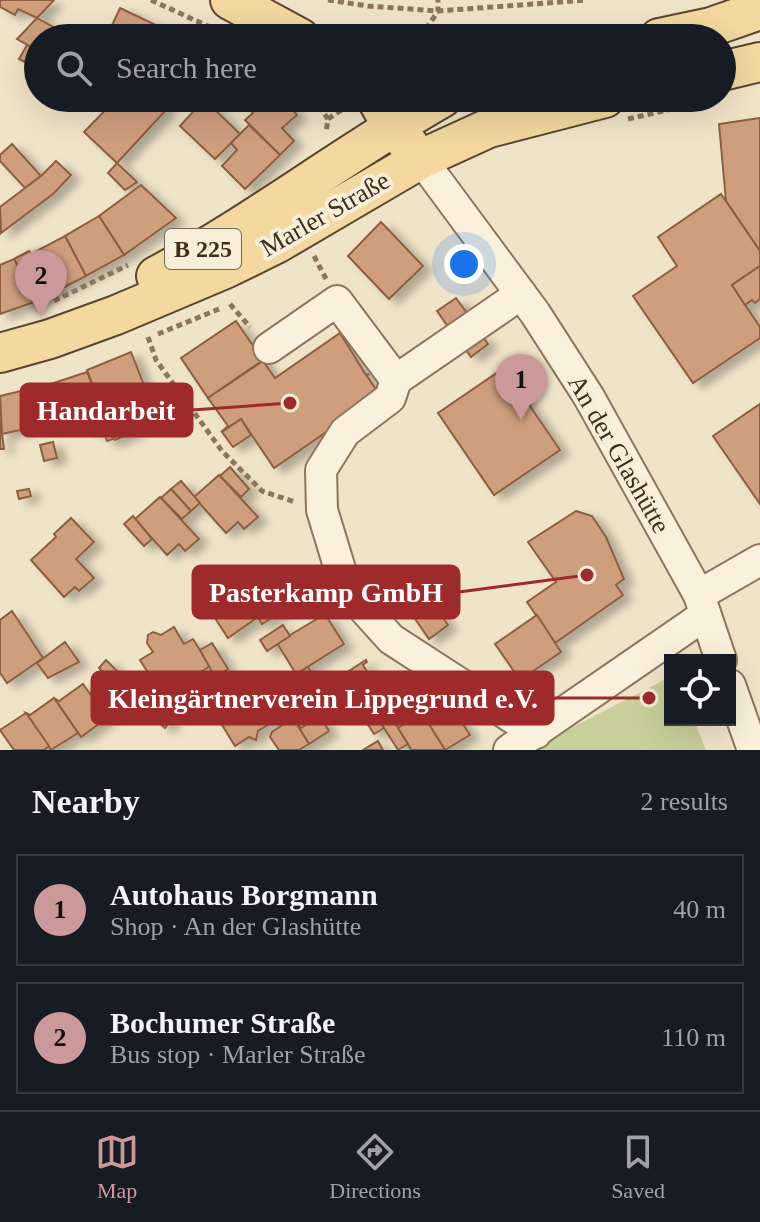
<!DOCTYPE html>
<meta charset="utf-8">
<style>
body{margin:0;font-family:"Times New Roman",serif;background:#242831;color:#f1f3f6}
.controls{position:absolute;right:24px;bottom:24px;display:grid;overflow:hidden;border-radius:0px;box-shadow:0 8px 32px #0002}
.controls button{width:72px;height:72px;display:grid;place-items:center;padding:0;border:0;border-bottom:2px solid #363941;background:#171b24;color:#f1f3f6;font:40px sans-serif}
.you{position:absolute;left:464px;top:264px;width:28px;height:28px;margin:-20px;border:6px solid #fff;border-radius:50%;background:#1a73e8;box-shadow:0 0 0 12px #1a73e833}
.badge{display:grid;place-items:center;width:52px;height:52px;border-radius:50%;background:#cc999b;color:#111;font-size:26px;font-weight:700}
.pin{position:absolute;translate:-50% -66px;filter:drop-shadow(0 2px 4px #0008)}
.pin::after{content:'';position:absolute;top:42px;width:28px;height:24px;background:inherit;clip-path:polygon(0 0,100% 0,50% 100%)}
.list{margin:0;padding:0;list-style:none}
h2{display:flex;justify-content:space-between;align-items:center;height:104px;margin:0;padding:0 32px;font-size:34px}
h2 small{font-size:26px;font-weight:400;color:#9ea1a6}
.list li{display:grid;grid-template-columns:52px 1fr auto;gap:24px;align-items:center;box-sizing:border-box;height:112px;margin:0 16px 16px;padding:0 16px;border:2px solid #363941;border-radius:0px}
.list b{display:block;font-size:30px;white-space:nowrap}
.list p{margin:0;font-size:26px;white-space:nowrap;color:#9ea1a6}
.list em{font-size:26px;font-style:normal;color:#9ea1a6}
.icon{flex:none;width:44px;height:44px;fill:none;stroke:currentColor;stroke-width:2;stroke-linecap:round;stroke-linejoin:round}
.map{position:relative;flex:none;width:760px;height:750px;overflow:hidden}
.search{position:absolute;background:#171b24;box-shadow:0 8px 32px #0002;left:24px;right:24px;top:24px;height:88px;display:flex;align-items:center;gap:20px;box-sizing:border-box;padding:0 28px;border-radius:44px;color:#9ea1a6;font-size:30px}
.sheet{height:360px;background:#171b24}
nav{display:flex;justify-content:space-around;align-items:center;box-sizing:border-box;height:112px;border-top:2px solid #363941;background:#171b24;font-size:22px;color:#9ea1a6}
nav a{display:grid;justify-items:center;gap:4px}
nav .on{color:#cc999b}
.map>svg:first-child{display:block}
.green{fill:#c9cf9b}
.building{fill:#cf9f7d;stroke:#8d5f41;stroke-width:2;filter:url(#shadow)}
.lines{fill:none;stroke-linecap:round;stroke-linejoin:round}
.minor-casing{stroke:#8d765c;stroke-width:34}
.major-casing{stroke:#5b4430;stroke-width:42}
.path{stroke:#8d765c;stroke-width:5;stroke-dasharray:6 4;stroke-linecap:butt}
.minor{stroke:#faf1dc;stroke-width:30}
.major{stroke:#f3d9a0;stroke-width:38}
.labels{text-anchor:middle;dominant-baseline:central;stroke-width:8;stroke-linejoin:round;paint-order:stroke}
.shield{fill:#f7eed8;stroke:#756857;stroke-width:2}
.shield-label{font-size:24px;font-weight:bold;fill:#3d2e20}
.street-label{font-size:26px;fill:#3d2e20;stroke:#f7eed8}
.leader{fill:none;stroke:#9e2a2b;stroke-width:3}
.callout-dot{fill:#9e2a2b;stroke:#f7eed8;stroke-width:3}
.callout{fill:#9e2a2b;stroke:#9e2a2b;stroke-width:3}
.callout-label{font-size:28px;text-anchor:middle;font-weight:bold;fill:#fff}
</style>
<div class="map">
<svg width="760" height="750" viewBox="0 0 760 750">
<defs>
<filter id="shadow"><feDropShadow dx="9" dy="5" stdDeviation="4" flood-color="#0004"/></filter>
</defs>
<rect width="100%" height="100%" fill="#f0e4c8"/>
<path class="green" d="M670,677v43h24l12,30h-169l36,-23z"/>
<g class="building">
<path d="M0,0h54l-17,18 -19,-9 -3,6 -15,-8z"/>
<path d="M120,8l42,20 -4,10h-52z"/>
<path d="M37,18l36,20h-35v13l-21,-12z"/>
<path d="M27,45l11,6 -5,15 -14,-7z"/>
<path d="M117,98h52l-7,8 4,4 -49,53 -33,-31z"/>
<path d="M240,98l48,1 -3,2 12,14 -15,13 12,13 -14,14 -35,-35 8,-7z"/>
<path d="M202,102h5l33,32 -25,25 -35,-33z"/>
<path d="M760,118v133l-34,-50 -7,-77z"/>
<path d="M249,125l31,30 -35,34 -23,-23 15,-16 -6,-7z"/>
<path d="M12,144l29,32 -16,12 -25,-27v-6z"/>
<path d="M56,161l15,14 -18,19 -52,39 -1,-26 41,-31z"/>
<path d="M117,163l20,19 -12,8 -17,-17z"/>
<path d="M141,185l35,33 -52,37 -25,-39z"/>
<path d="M721,194l39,57v15l-28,19 28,42v11l-67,45 -60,-87 44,-30 -19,-29z"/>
<path d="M99,216l25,39 -38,21 -21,-40z"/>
<path d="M381,222l42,44 -34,33 -41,-43z"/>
<path d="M65,236l21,40 -49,25 -23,-42 15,-8 2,3z"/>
<path d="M14,259l23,42 -37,13v-49z"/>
<path d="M760,266v33l-5,4 -3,-3 -7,5 -13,-20z"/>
<path d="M456,298l14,19 -19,14 -14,-20z"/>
<path d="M236,321l27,39 -55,38 -27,-40z"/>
<path d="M340,333l26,42 3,-1 -2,2 13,19 -106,73 -33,-49 -20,13 7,-6 -20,-28 55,-37 12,17z"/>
<path d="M482,335l6,9 -17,13 -7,-10z"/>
<path d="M131,352l18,46 -44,19 -18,-47z"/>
<path d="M504,368l56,82 -66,45 -56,-82z"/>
<path d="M87,372l26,67 -6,2 -4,-12 -12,3 -3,-10 5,-2 -3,-10 -25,9 -11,-36z"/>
<path d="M54,383l11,36 -31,8 -9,-37z"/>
<path d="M25,390l9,37 -32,7 -2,-38z"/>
<path d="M760,404v100l-47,-68z"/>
<path d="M125,408l11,23 -21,9 -10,-23z"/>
<path d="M0,418l4,31h-4z"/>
<path d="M241,419l10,16 -18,12 -11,-15z"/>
<path d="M53,442l4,16 -13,3 -4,-16z"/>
<path d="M230,467l19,22 -8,8 -21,-21z"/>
<path d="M219,475l39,42 -14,12 -6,-7 -12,11 -32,-36z"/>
<path d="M181,481l19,22 -9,8 -20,-22z"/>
<path d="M29,489l2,7 -12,3 -2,-8z"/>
<path d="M171,489l20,22 -9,8 -21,-21z"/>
<path d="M160,497l39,42 -14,12 -6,-7 -12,11 -32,-36z"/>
<path d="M576,511l16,5 14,21 18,42 -8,6 7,10 -68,48 -28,-41 29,-20 -28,-40z"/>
<path d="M133,516l19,23 -8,7 -20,-22z"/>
<path d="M71,518l23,24 -18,17 18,19 -15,13 -4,-4 -11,10 -33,-37 25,-23 -2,-3z"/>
<path d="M263,567l26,40 -27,17 -4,-7 -30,21 -26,-40 30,-19 3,5z"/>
<path d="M421,587l27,38 -19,14 -27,-39z"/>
<path d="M12,611l31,47 -36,25 -7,-10v-53z"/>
<path d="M325,614l19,30 -48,30 -19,-31z"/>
<path d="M537,615l24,37 -41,28 -25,-36z"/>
<path d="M283,625l7,11 -23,15 -7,-11z"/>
<path d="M174,627l10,17 9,-5 17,27 -20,13 -2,6 -6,-2 -19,13 -23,-36 13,-8 -6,-9 1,-8 5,-3 8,3z"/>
<path d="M65,642l14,20 -31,16 -11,-15z"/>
<path d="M212,643l16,26 -13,8 -15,-27z"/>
<path d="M106,660l13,13 -8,8 -12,-13z"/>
<path d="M366,660l1,2 -4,3 13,21 4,-3 1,2 -42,26 -15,-24z"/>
<path d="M308,667l7,11 -23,14 -7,-12z"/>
<path d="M251,673l28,45 -21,13 -2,9 -7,-3 -14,9 -19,-31 24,-14 -9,-16z"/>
<path d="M83,684l24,34 -26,19 -27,-39 5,3z"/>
<path d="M54,698l24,35 -27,17 -25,-37 4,2z"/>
<path d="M446,698l24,37 -25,15 -23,-37z"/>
<path d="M371,708l13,20 -10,6 -13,-20z"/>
<path d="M26,713l23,33 -5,4h-30l-14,-20z"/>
<path d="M318,713l11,18 -20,13 -16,-26 8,10 18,-11z"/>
<path d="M389,713l19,31 -10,6 -19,-30z"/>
<path d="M422,713l23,37h-34l-3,-6 -10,-16z"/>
<path d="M162,714l9,6 -6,8 -8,-7z"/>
<path d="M293,718l16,26 -10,6h-20l-9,-13 2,-5z"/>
<path d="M378,741l5,9h-20z"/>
</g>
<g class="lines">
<g class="minor-casing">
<g id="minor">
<path d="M421,159l114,154 54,84 110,198 22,65"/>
<path d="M521,294l-125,86 -6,18 -45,34 -24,38 1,40 24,79 45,50 145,94"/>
<path d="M269,348l68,-47 59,79"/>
<path d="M699,595l61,-35"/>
<path d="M730,685l23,65"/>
<path d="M509,750l196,-135"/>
</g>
</g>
<g class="major-casing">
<g id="major">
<path d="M230,0l70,38"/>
<path d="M659,38l52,-11 49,-17"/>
<path d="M722,71l38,-9"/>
<path d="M376,98l16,28 17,19"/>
<path d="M156,276c99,-53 189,-123 286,-178"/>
<path d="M0,353l50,-14 66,-24 109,-46 51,-25 145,-85 68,-31 116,-30"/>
</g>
</g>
<g class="path">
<path d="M151,0l61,28"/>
<path d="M328,0l40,6 70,5 149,-11"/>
<path d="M430,38l-4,-9 12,-18v-11"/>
<path d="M313,98l15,21 -2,13"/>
<path d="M328,119l18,-12"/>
<path d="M628,119l84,-19"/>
<path d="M314,256l12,23"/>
<path d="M54,301l74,-36"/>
<path d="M230,304l20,23"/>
<path d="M158,334l61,-25"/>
<path d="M148,337l8,23 66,91 40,40 33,11"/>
</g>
<use href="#minor" class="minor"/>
<use href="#major" class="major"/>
</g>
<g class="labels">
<rect class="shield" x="165" y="229" width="76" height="40" rx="6"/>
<g class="shield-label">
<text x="203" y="249">B 225</text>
</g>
<g class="street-label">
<text transform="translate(325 214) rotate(-30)">Marler Straße</text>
<text transform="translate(619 454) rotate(60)">An der Glashütte</text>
</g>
</g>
<path class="leader" d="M290 403L192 410M587 575L459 592M649 698L553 698"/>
<g class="callout-dot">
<circle cx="290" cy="403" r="8"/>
<circle cx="587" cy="575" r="8"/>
<circle cx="649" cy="698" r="8"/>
</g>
<g class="callout">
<rect x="21" y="384" width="171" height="52" rx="8"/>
<rect x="193" y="566" width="266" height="52" rx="8"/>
<rect x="92" y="672" width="461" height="52" rx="8"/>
</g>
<g class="callout-label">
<text x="106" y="420">Handarbeit</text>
<text x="326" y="602">Pasterkamp GmbH</text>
<text x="323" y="708">Kleingärtnerverein Lippegrund e.V.</text>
</g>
</svg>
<div class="controls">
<button><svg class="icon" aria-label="locate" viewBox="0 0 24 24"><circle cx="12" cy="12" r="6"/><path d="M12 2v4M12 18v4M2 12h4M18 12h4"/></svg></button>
</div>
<div class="you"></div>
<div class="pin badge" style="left:521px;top:420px">1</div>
<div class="pin badge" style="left:41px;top:316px">2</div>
<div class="search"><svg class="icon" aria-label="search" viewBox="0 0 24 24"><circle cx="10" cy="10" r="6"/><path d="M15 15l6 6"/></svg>Search here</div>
</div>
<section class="sheet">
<h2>Nearby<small>2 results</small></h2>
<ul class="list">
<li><span class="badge">1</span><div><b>Autohaus Borgmann</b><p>Shop · An der Glashütte</p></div><em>40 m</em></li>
<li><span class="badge">2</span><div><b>Bochumer Straße</b><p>Bus stop · Marler Straße</p></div><em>110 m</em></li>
</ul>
</section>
<nav>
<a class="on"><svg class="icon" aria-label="map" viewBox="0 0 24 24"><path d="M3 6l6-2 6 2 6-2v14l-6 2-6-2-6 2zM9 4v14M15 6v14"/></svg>Map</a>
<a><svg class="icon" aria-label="directions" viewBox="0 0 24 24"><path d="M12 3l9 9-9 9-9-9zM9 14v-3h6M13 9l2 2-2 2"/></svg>Directions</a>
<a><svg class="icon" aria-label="saved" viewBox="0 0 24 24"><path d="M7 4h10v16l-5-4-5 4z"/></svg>Saved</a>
</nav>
